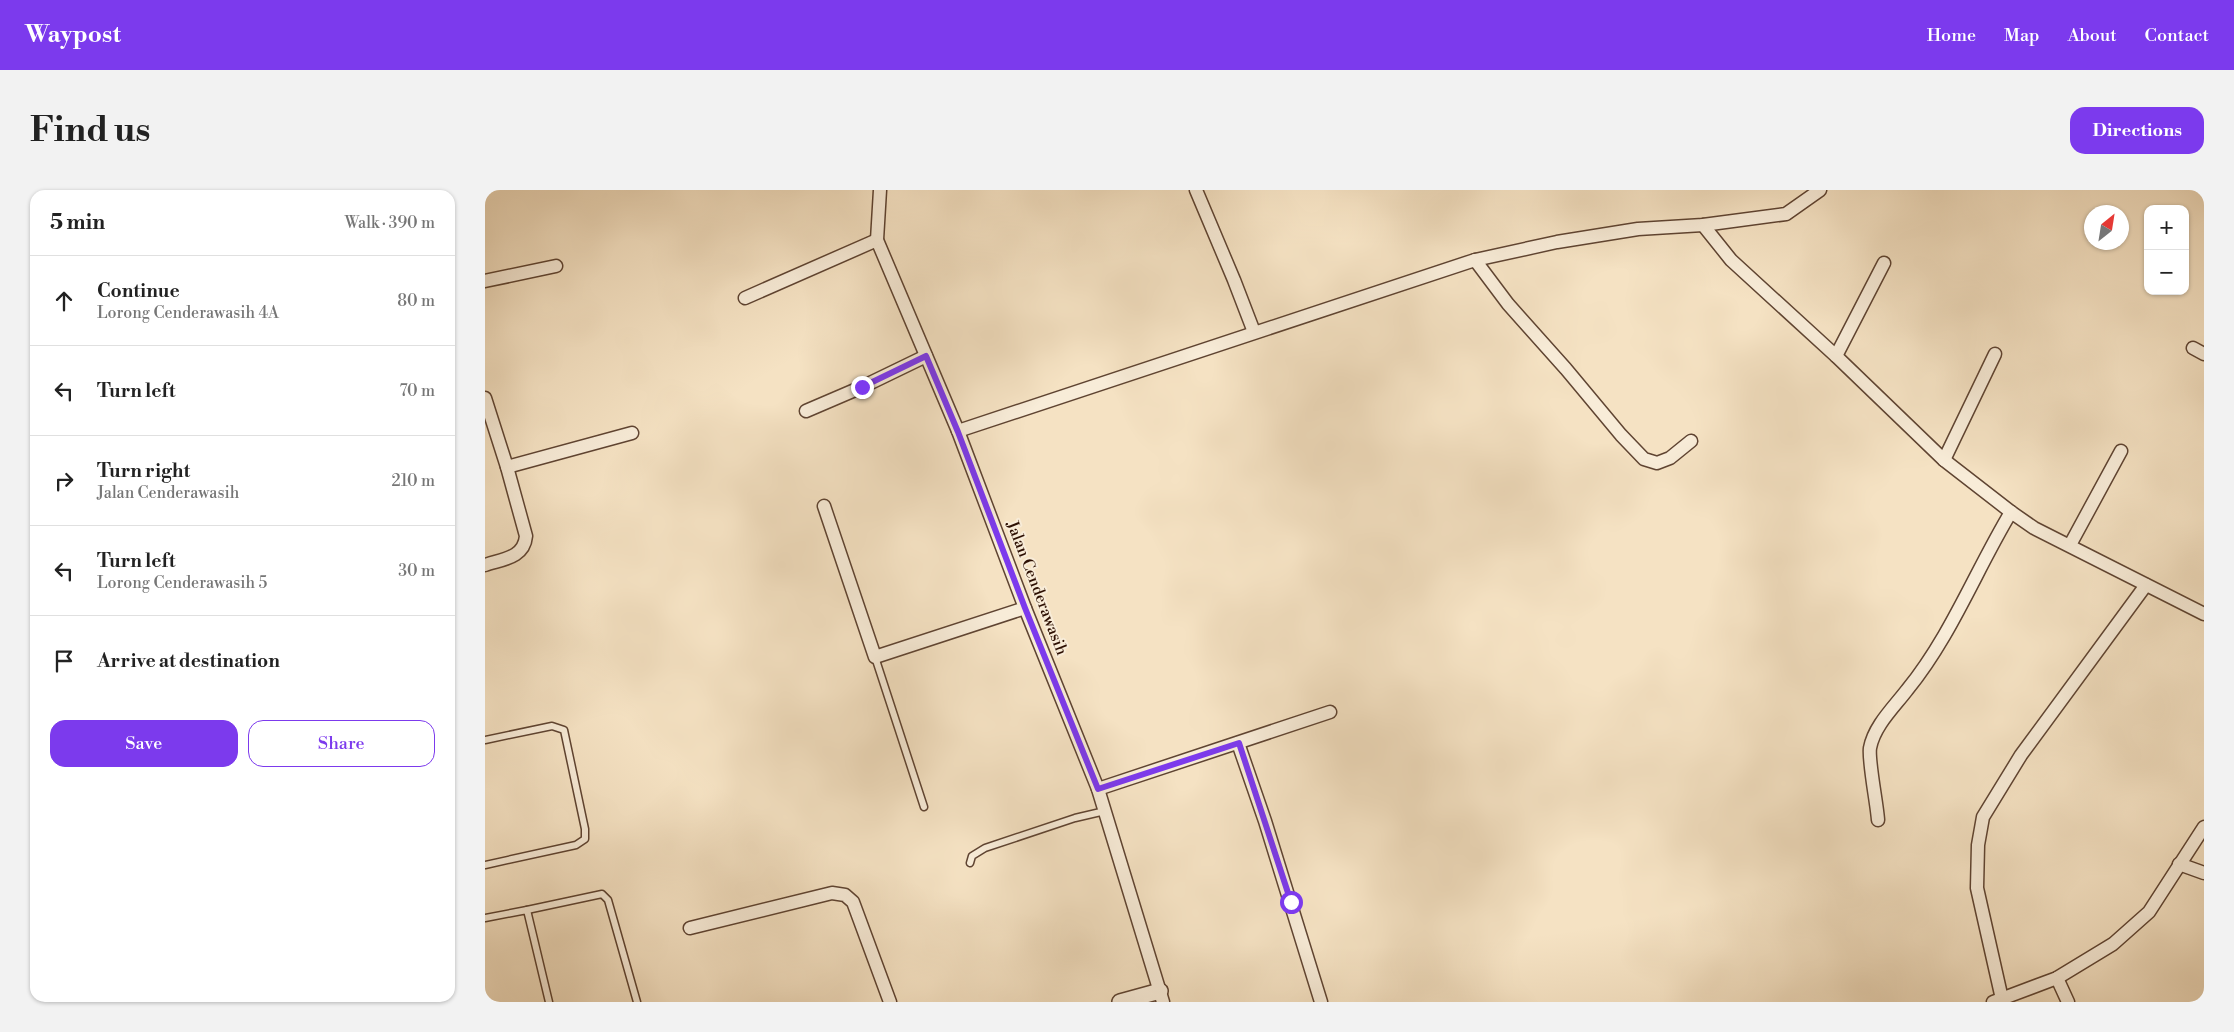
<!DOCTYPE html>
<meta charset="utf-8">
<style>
body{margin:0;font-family:"Libre Bodoni",serif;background:#f2f2f2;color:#222}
.controls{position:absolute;right:15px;top:15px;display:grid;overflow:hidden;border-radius:10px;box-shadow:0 1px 4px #0004}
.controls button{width:45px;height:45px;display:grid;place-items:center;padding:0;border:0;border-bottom:1px solid #e0e0e0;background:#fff;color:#222;font:25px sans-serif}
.compass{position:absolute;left:1599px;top:15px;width:45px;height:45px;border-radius:50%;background:#fff;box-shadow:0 1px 4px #0004;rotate:30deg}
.stop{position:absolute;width:15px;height:15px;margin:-11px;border:4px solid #7c3aed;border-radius:50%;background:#fff}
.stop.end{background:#7c3aed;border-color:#fff;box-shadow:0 1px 5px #0008}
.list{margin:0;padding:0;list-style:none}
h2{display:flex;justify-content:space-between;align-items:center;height:65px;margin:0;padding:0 20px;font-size:21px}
h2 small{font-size:16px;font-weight:400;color:#767676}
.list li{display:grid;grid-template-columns:32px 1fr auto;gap:15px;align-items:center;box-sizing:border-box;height:90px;padding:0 20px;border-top:1px solid #e0e0e0}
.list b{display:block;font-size:19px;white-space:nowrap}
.list p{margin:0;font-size:16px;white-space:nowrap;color:#767676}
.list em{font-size:16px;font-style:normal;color:#767676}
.actions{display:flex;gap:10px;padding:15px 20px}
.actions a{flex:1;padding:11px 0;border:1px solid #7c3aed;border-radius:15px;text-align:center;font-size:18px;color:#7c3aed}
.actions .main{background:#7c3aed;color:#fff}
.icon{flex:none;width:28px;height:28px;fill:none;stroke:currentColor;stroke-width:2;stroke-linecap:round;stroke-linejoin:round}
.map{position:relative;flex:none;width:1719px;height:812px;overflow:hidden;border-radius:15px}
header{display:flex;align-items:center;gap:30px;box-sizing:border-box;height:70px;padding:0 25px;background:#7c3aed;color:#fff}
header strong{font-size:24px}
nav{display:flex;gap:28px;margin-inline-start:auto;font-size:18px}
.intro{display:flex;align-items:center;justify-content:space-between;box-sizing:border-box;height:120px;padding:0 30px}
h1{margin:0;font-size:35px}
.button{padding:12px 22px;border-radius:15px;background:#7c3aed;color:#fff;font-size:18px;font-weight:700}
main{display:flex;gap:30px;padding:0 30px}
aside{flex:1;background:#fff;border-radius:15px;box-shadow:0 1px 4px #0004}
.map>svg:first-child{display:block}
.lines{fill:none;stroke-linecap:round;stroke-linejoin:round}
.service-casing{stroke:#5f4432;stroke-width:9}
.minor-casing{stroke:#5f4432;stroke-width:15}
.tertiary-casing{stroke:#5f4432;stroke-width:18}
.service{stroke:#f8ecd8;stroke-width:6}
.minor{stroke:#f8ecd8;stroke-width:12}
.tertiary{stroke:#f8ecd8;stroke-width:15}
.route{stroke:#7c3aed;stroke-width:6}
.labels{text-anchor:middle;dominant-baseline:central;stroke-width:4;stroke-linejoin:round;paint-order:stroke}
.street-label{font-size:16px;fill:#2d0f02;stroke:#f8ecd8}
</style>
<header>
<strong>Waypost</strong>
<nav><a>Home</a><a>Map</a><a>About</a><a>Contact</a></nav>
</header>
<div class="intro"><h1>Find us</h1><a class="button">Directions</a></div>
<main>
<aside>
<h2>5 min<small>Walk · 390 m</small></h2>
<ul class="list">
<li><svg class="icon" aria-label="ahead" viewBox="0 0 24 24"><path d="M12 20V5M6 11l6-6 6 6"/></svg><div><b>Continue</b><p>Lorong Cenderawasih 4A</p></div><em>80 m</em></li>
<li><svg class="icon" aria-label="left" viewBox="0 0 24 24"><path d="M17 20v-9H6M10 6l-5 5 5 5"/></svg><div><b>Turn left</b></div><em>70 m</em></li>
<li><svg class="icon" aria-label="right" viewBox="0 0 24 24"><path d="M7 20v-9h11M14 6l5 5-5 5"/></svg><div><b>Turn right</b><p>Jalan Cenderawasih</p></div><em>210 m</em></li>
<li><svg class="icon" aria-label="left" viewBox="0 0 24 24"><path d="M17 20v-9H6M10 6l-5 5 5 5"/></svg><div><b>Turn left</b><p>Lorong Cenderawasih 5</p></div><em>30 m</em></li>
<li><svg class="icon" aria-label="arrive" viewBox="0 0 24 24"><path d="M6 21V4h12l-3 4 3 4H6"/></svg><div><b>Arrive at destination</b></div></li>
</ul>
<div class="actions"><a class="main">Save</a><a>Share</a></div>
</aside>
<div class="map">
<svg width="1719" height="812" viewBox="0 0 1719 812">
<rect width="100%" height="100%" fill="#f5e2c3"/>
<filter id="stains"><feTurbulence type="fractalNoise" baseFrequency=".004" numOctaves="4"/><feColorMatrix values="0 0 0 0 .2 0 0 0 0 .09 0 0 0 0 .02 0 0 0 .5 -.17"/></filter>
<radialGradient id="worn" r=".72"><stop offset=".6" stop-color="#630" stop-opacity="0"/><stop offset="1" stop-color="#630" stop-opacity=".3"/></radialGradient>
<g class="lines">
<g class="service-casing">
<g id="service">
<path d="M390,467l49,150"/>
<path d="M0,550l67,-14 12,4 21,99v10l-9,6 -91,20"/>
<path d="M485,673l2,-7 13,-8 90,-30 30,-7"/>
<path d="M42,720l75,-16 6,6 29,102"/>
<path d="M0,728l42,-8 22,92"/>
</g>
</g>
<g class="minor-casing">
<g id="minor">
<path d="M395,0l-3,50 81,191 67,177 73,181 65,213"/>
<path d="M711,0l38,90 20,52"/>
<path d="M1218,35l28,35 105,96 108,104 67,52 23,16 170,86"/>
<path d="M990,70l33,44 58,65 55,66 23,24 13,4 13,-5 21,-17"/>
<path d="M0,91l71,-15"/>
<path d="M260,108l132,-58"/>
<path d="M1708,158l11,6"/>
<path d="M1351,166l48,-93"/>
<path d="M0,208l22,69 19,69c-2,22 -23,23 -41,29"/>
<path d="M321,221l56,-24 64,-31"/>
<path d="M473,241l517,-171 82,-18 81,-13 65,-4 83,-11 34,-24"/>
<path d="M1459,270l51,-106"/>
<path d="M22,277l125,-34"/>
<path d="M339,316l51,151 150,-49"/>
<path d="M1585,355l51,-94"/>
<path d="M753,553l27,78 56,181"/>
<path d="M613,599l232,-77"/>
<path d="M1393,630c-1,-16 -10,-60 -8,-72 4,-22 24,-41 37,-58 44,-54 68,-118 104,-178"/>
<path d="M1694,674l25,9"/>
<path d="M205,738l142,-35 13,2 8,7 37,100"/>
<path d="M1572,788l11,24"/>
<path d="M1517,809l-25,-111 1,-43 5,-28 38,-62 125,-170"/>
<path d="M1508,812l64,-24 56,-34 36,-32 55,-85"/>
</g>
</g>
<g class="tertiary-casing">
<path id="tertiary" d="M635,812l40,-11"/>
</g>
<use href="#service" class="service"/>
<use href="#minor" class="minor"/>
<use href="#tertiary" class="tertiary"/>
</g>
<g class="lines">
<path class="route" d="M377,197l64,-31 32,76 67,176 73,181 141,-46 52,159"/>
</g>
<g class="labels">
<g class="street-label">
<text transform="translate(552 398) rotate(69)">Jalan Cenderawasih</text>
</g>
</g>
<rect width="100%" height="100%" filter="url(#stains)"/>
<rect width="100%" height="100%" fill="url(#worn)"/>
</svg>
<div class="controls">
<button>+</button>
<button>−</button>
</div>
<svg class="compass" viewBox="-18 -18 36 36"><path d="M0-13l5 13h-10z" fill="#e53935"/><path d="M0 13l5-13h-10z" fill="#767676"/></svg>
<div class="stop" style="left:806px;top:712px"></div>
<div class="stop end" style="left:377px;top:197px"></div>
</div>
</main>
